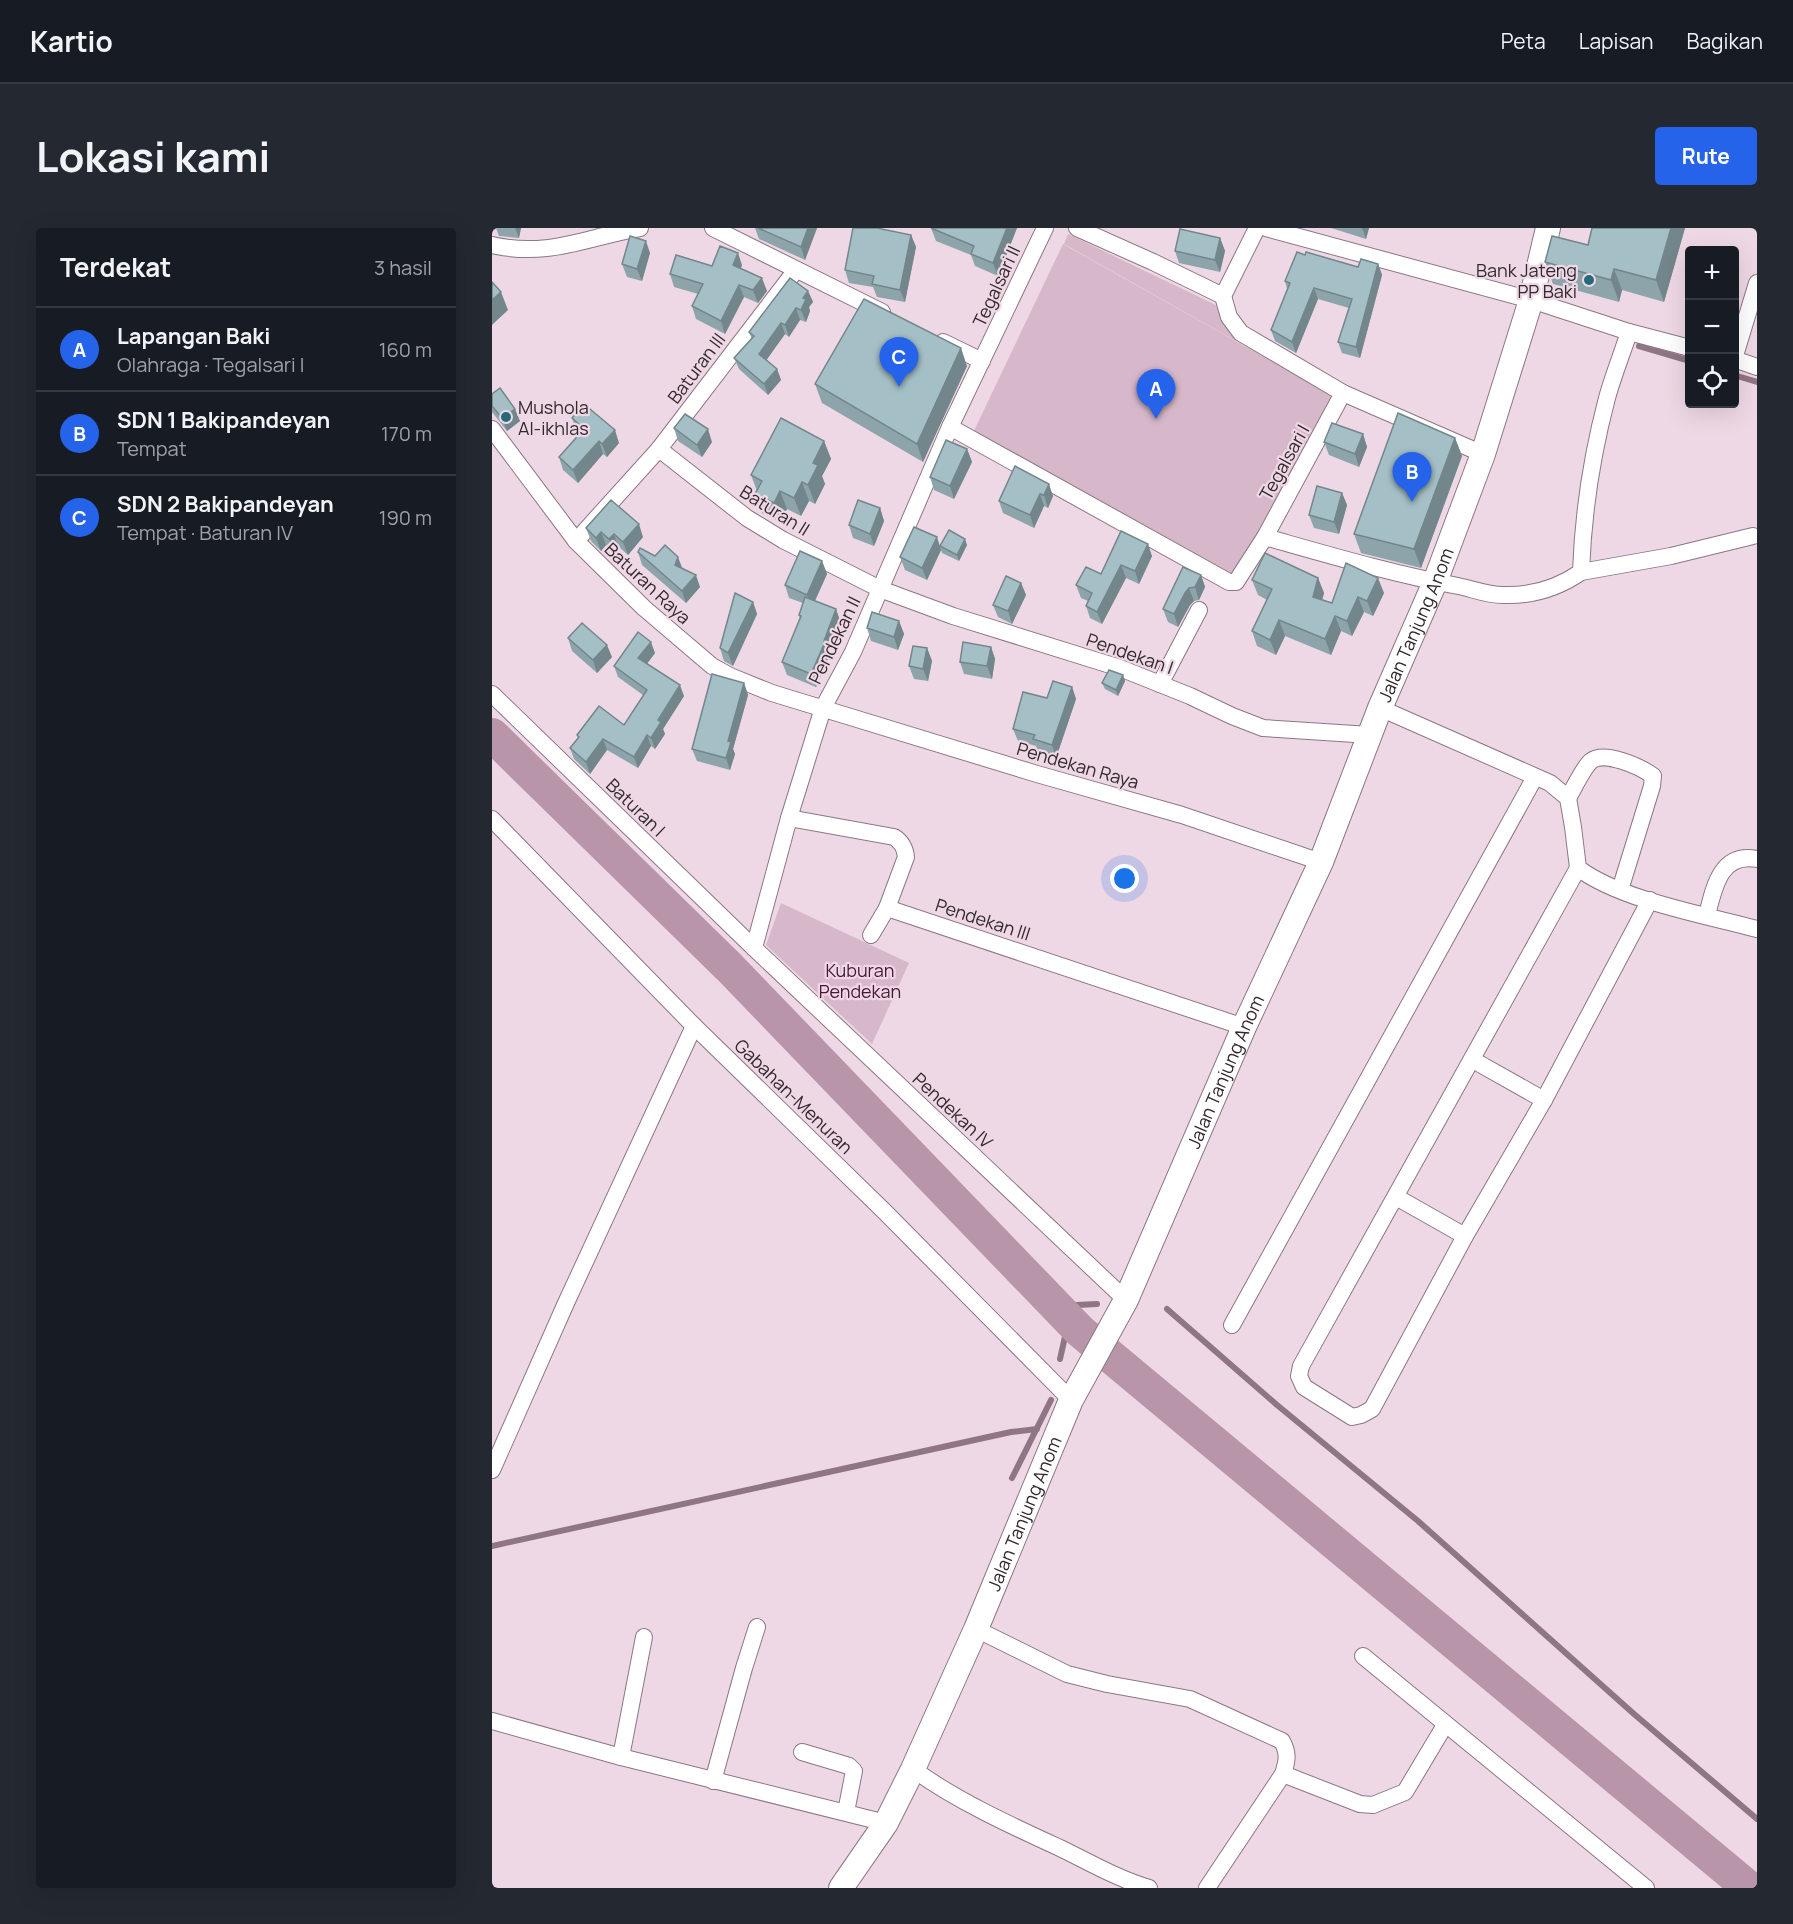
<!DOCTYPE html>
<html lang="id">
<meta charset="utf-8">
<style>
body{margin:0;font-family:Manrope,sans-serif;background:#242831;color:#f1f3f6}
.controls{position:absolute;right:18px;top:18px;display:grid;overflow:hidden;border-radius:6px;box-shadow:0 6px 24px #0002}
.controls button{width:54px;height:54px;display:grid;place-items:center;padding:0;border:0;border-bottom:2px solid #363941;background:#171b24;color:#f1f3f6;font:30px sans-serif}
.you{position:absolute;left:633px;top:651px;width:21px;height:21px;margin:-15px;border:4px solid #fff;border-radius:50%;background:#1a73e8;box-shadow:0 0 0 9px #1a73e833}
.badge{display:grid;place-items:center;width:39px;height:39px;border-radius:50%;background:#2563eb;color:#fff;font-size:20px;font-weight:700}
.pin{position:absolute;translate:-50% -50px;filter:drop-shadow(0 2px 3px #0008)}
.pin::after{content:'';position:absolute;top:32px;width:21px;height:18px;background:inherit;clip-path:polygon(0 0,100% 0,50% 100%)}
.list{margin:0;padding:0;list-style:none}
h2{display:flex;justify-content:space-between;align-items:center;height:78px;margin:0;padding:0 24px;font-size:26px}
h2 small{font-size:20px;font-weight:400;color:#9ea1a6}
.list li{display:grid;grid-template-columns:39px 1fr auto;gap:18px;align-items:center;box-sizing:border-box;height:84px;padding:0 24px;border-top:2px solid #363941}
.list b{display:block;font-size:22px;white-space:nowrap}
.list p{margin:0;font-size:20px;white-space:nowrap;color:#9ea1a6}
.list em{font-size:20px;font-style:normal;color:#9ea1a6}
.icon{flex:none;width:33px;height:33px;fill:none;stroke:currentColor;stroke-width:2;stroke-linecap:round;stroke-linejoin:round}
.map{position:relative;flex:none;width:1265px;height:1660px;overflow:hidden;border-radius:6px}
header{display:flex;align-items:center;gap:36px;box-sizing:border-box;height:84px;padding:0 30px;background:#171b24;border-bottom:2px solid #363941}
header strong{font-size:28px}
nav{display:flex;gap:33px;margin-inline-start:auto;font-size:21px}
.intro{display:flex;align-items:center;justify-content:space-between;box-sizing:border-box;height:144px;padding:0 36px}
h1{margin:0;font-size:42px}
.button{padding:15px 27px;border-radius:6px;background:#2563eb;color:#fff;font-size:21px;font-weight:700}
main{display:flex;gap:36px;padding:0 36px}
aside{flex:1;background:#171b24;border-radius:6px;box-shadow:0 6px 24px #0002}
.map>svg:first-child{display:block}
.green{fill:#d7b8ca}
.lines{fill:none;stroke-linecap:round;stroke-linejoin:round}
.stream{stroke:#907585;stroke-width:6}
.river{stroke:#b995aa;stroke-width:34}
.street-casing{stroke:#8c7783;stroke-width:18}
.secondary-casing{stroke:#8c7783;stroke-width:26}
.street{stroke:#fff;stroke-width:16}
.secondary{stroke:#fff;stroke-width:24}
.wall{fill:#8da5aa}
.shaded-wall{fill:#73868b}
.building{fill:#a4c0c6;stroke:#73868b;stroke-width:1.5}
.poi-dot{fill:#246a79;stroke:#efd8e5;stroke-width:2}
.labels{text-anchor:middle;dominant-baseline:central;stroke-width:4.5;stroke-linejoin:round;paint-order:stroke}
.poi-label{font-size:18px;fill:#32292e;stroke:#efd8e5;text-anchor:end}
.street-label{font-size:18px;fill:#32292e;stroke:#efd8e5}
.park-label{font-size:18px;fill:#451836;stroke:#efd8e5}
</style>
<header>
<strong>Kartio</strong>
<nav><a>Peta</a><a>Lapisan</a><a>Bagikan</a></nav>
</header>
<div class="intro"><h1>Lokasi kami</h1><a class="button">Rute</a></div>
<main>
<aside>
<h2>Terdekat<small>3 hasil</small></h2>
<ul class="list">
<li><span class="badge">A</span><div><b>Lapangan Baki</b><p>Olahraga · Tegalsari I</p></div><em>160 m</em></li>
<li><span class="badge">B</span><div><b>SDN 1 Bakipandeyan</b><p>Tempat</p></div><em>170 m</em></li>
<li><span class="badge">C</span><div><b>SDN 2 Bakipandeyan</b><p>Tempat · Baturan IV</p></div><em>190 m</em></li>
</ul>
</aside>
<div class="map">
<svg width="1265" height="1660" viewBox="0 0 1265 1660">
<rect width="100%" height="100%" fill="#efd8e5"/>
<g class="green">
<path d="M576,6l148,71 20,36 -172,-97z"/>
<path d="M571,16l279,157 -96,180 -275,-144z"/>
<path d="M289,675l128,60 -37,81 -106,-99z"/>
</g>
<g class="lines">
<g class="stream">
<path d="M1147,118l51,15"/>
<path d="M1242,147l23,7"/>
<path d="M564,1078l41,-2"/>
<path d="M675,1081l110,96 141,116 216,193 123,105"/>
<path d="M568,1131l9,-40"/>
<path d="M520,1250l39,-78"/>
<path d="M0,1318l519,-114 26,-3"/>
</g>
<path class="river" d="M0,507l238,233 350,363 669,557"/>
<g class="street-casing">
<g id="street">
<path d="M221,0l169,84"/>
<path d="M585,0l76,34 70,34 34,-68"/>
<path d="M774,0l265,72 98,32 61,16"/>
<path d="M0,17c57,13 94,-8 148,-17"/>
<path d="M451,114l39,19"/>
<path d="M1242,131l23,-76"/>
<path d="M1242,131l23,8"/>
<path d="M851,165l140,61"/>
<path d="M458,199l279,155h7l29,-45 78,-144 -102,-60 -12,-16 -6,-21"/>
<path d="M0,201l84,112 68,67 68,58 18,10 42,17 265,81 145,41 139,47"/>
<path d="M167,221l88,69 36,22 97,49 73,27 167,52 70,28 42,20 31,12 107,7"/>
<path d="M773,309c64,18 128,37 193,49 15,3 29,9 45,9 28,1 55,-7 78,-23 2,-59 11,-117 26,-174 6,-22 15,-44 22,-66"/>
<path d="M84,313l83,-92 137,-179"/>
<path d="M1089,344l90,-16 82,-20"/>
<path d="M668,456l39,-74"/>
<path d="M0,466l262,254 372,352"/>
<path d="M888,480l170,75 18,15 5,29 5,41c42,32 127,47 179,61"/>
<path d="M1076,570c6,-10 15,-30 23,-37 13,-11 50,6 62,15l-1,10 -32,104"/>
<path d="M297,590l105,19c8,5 11,11 12,20l-19,51 357,119"/>
<path d="M0,591l202,207 190,185 187,189"/>
<path d="M1086,640l-277,498 -2,10 5,11 48,30 9,-2 11,-6 93,-173 79,-136 106,-200"/>
<path d="M1215,687c7,-27 13,-63 50,-56"/>
<path d="M379,707l16,-27"/>
<path d="M262,720l35,-130 34,-110 30,-56 97,-225 95,-199"/>
<path d="M981,832l71,40"/>
<path d="M904,969l69,39"/>
<path d="M740,1097l303,-548"/>
<path d="M0,1242l74,-167 128,-277"/>
<path d="M484,1401l91,45 40,10 83,15 92,42c7,13 5,20 1,33l-76,114"/>
<path d="M871,1428l283,232"/>
<path d="M0,1493l129,36 265,66"/>
<path d="M310,1524l47,14 5,5 -8,41"/>
<path d="M129,1529l23,-120"/>
<path d="M421,1541c42,31 99,57 147,79 29,14 58,31 89,40"/>
<path d="M791,1546l77,30 13,1 32,-13 40,-67"/>
<path d="M221,1553l31,-113 13,-41"/>
</g>
</g>
<g class="secondary-casing">
<g id="secondary">
<path id="s1" d="M349,1660l45,-65 27,-54 63,-140 95,-229 55,-100 118,-273 77,-165 59,-154 55,-126 48,-128 48,-154 17,-72"/>
</g>
</g>
<use href="#street" class="street"/>
<use href="#secondary" class="secondary"/>
</g>
<g class="wall">
<path d="M4,0h25l-2,10 -20,-2z"/>
<path d="M263,0h62l-12,32 -46,-21z"/>
<path d="M439,0h86l-19,48 -23,-10 -4,-11 -35,-14z"/>
<path d="M839,0h38l-3,11z"/>
<path d="M1100,0h93l-21,74 -42,-12 -3,12 -66,-18 -8,-22 43,-17z"/>
<path d="M419,7l5,12 -11,55 -28,-5 -4,-10 -24,-4 -4,-13z"/>
<path d="M728,10l5,13 -5,21 -41,-9 -4,-12z"/>
<path d="M158,25l-8,28 -15,-4 -5,-13z"/>
<path d="M813,27l53,12 20,-3 4,11 -22,83 -18,-5 -4,-11 11,-34 -31,-9 -22,54 -21,-12 -4,-11 16,-41 -2,-8z"/>
<path d="M250,37l-1,3 26,23 -9,12 -14,-6 -19,37 -29,-15 -4,-13 6,-12 -24,-7 -4,-13 42,-8z"/>
<path d="M316,63l5,11 -4,5 1,4 -4,11 -6,-2 -11,17 -4,-3 -19,26 11,9 4,11 -13,15 -29,-26 -5,-11 18,-19 -3,-7z"/>
<path d="M475,138l-44,96 -101,-59 -7,-19z"/>
<path d="M0,166l28,27 -13,10 -15,-19z"/>
<path d="M80,190l47,25 -12,14 -4,-3 -25,29 -15,-13 -4,-13 21,-24 -4,-3z"/>
<path d="M182,200l38,14 -10,15 -24,-16z"/>
<path d="M871,206l4,13 -8,20 -30,-12 -5,-13z"/>
<path d="M963,210l7,18 -41,112 -60,-15 -7,-19z"/>
<path d="M332,213l7,18 -9,17 3,8 -10,20 -6,-3 -8,15 -14,-7 -6,13 -19,-9 -7,-19 2,-3 -6,-16z"/>
<path d="M475,221l5,13 -18,37 -20,-9 -4,-13z"/>
<path d="M523,238l38,30 -5,12 -4,-2 -10,22 -31,-15 -4,-12z"/>
<path d="M850,265l5,12 -8,29 -25,-6 -5,-13z"/>
<path d="M388,280l4,13 -10,25 -21,-8 -4,-13z"/>
<path d="M94,300l57,9 -15,18 -10,-9 -5,6 -7,-7 -5,6 -10,-10z"/>
<path d="M629,303l31,25 -13,28 -13,-6 -24,46 -12,-6 -4,-12 2,-5 -7,-3 -5,-13 25,-11z"/>
<path d="M475,317l-8,16 -17,-8 -1,-3 -14,30 -22,-10 -5,-13 40,-11z"/>
<path d="M146,324l45,16 17,19 -14,16 -44,-38z"/>
<path d="M330,333l5,13 -12,27 21,8 4,12 -11,31 1,2 -14,33 -29,-12 -5,-13 18,-43 -1,-4 4,-12 -14,-5 -4,-13z"/>
<path d="M709,347l4,12 -6,13 -5,1 -4,4 -12,22 -10,-5 -5,-13z"/>
<path d="M826,350l6,15 -2,7 10,3 52,-10 -11,23 -9,-4 -12,24 -11,-5 -10,24 -46,-19 -9,19 -19,-9 -5,-15 15,-31 -9,-5 -6,-15z"/>
<path d="M529,355l5,12 -14,29 -14,-7 -5,-12z"/>
<path d="M261,374l4,12 -24,52 -9,-5 -4,-13z"/>
<path d="M407,393l5,13 -6,16 -27,-9 -4,-13z"/>
<path d="M76,410l44,19 -15,16 -25,-22z"/>
<path d="M499,419l4,12 -3,20 -28,-5 -4,-12z"/>
<path d="M435,420l5,13 -4,20 -14,-2 -5,-13z"/>
<path d="M163,425l-8,11 37,32 -21,33 2,5 -10,15 -4,-3 -13,22 -31,-18 -17,24 -16,-15 -4,-11 8,-10 -1,-3 47,-10 19,-30 -25,-18 -4,-11z"/>
<path d="M631,447l2,6 -7,15 -13,-7 -3,-6z"/>
<path d="M252,455l4,12 -15,54 2,5 -5,16 -33,-9 -5,-12z"/>
<path d="M580,459l4,12 -20,59 -18,-6 -2,-6 -18,-5 -5,-12 34,-31z"/>
</g>
<g class="shaded-wall">
<path d="M23,0h6l-2,10z"/>
<path d="M316,0h9l-12,32 -4,-13z"/>
<path d="M515,0h10l-19,48 -5,-13z"/>
<path d="M870,0h7l-3,11z"/>
<path d="M1179,0h14l-21,74 -8,-22z"/>
<path d="M419,7l5,12 -11,55 -5,-12z"/>
<path d="M728,10l5,13 -5,21 -5,-12z"/>
<path d="M154,13l4,12 -8,28 -5,-12z"/>
<path d="M246,25l4,12 -4,12 -5,-12z"/>
<path d="M886,36l4,11 -22,83 -4,-11z"/>
<path d="M1122,41l8,21 -3,12 -8,-22z"/>
<path d="M270,50l5,13 -9,12 -5,-13z"/>
<path d="M247,57l5,12 -19,37 -4,-13z"/>
<path d="M822,60l4,11 -22,54 -4,-11z"/>
<path d="M316,63l5,11 -4,5 1,4 -4,11 -5,-12 2,-12z"/>
<path d="M9,64l7,18 -16,15v-25z"/>
<path d="M304,80l4,12 -11,17 -4,-12z"/>
<path d="M289,95l4,11 -22,31 -4,-11z"/>
<path d="M469,120l6,18 -44,96 -6,-18z"/>
<path d="M285,141l4,11 -13,15 -4,-11z"/>
<path d="M23,181l5,12 -13,10 -5,-13z"/>
<path d="M216,201l4,13 -10,15 -5,-12z"/>
<path d="M123,202l4,13 -12,14 -5,-13z"/>
<path d="M871,206l4,13 -8,20 -4,-13z"/>
<path d="M963,210l7,18 -41,112 -7,-19z"/>
<path d="M107,213l4,13 -25,29 -5,-13z"/>
<path d="M332,213l7,18 -9,17 3,8 -10,20 -7,-19 5,-22z"/>
<path d="M475,221l5,13 -18,37 -4,-13z"/>
<path d="M310,254l7,19 -8,15 -7,-18z"/>
<path d="M557,256l4,12 -5,12 -4,-13z"/>
<path d="M288,263l7,18 -6,13 -7,-19z"/>
<path d="M850,265l5,12 -8,29 -5,-12z"/>
<path d="M548,266l4,12 -10,22 -4,-13z"/>
<path d="M388,280l4,13 -10,25 -4,-12z"/>
<path d="M147,296l4,13 -15,18 -5,-13z"/>
<path d="M109,304l5,13 -5,6 -5,-13z"/>
<path d="M122,306l4,12 -5,6 -4,-13z"/>
<path d="M445,309l4,13 -14,30 -5,-12z"/>
<path d="M473,311l2,6 -8,16 -2,-6z"/>
<path d="M656,316l4,12 -13,28 -4,-13z"/>
<path d="M186,329l5,13 -8,-5z"/>
<path d="M330,333l5,13 -15,33 -5,-12z"/>
<path d="M629,337l5,13 -24,46 -5,-12z"/>
<path d="M204,347l4,12 -14,16 -4,-12z"/>
<path d="M709,347l4,12 -6,13 -4,-13z"/>
<path d="M826,350l6,15 -5,19 -6,-15z"/>
<path d="M886,350l6,15 -11,23 -6,-15z"/>
<path d="M529,355l5,12 -14,29 -4,-13z"/>
<path d="M697,360l5,13 -4,4 -12,22 -4,-13 11,-21z"/>
<path d="M866,369l6,15 -12,24 -5,-15z"/>
<path d="M261,374l4,12 -24,52 -5,-13z"/>
<path d="M344,381l4,12 -11,31 1,2 -14,33 -5,-13z"/>
<path d="M843,388l6,15 -10,24 -6,-16z"/>
<path d="M787,392l6,16 -9,19 -6,-15z"/>
<path d="M407,393l5,13 -6,16 -4,-13z"/>
<path d="M159,414l4,11 -13,17 -4,-12z"/>
<path d="M115,417l5,12 -15,16 -4,-13z"/>
<path d="M499,419l4,12 -3,20 -5,-13z"/>
<path d="M435,420l5,13 -4,20 -5,-12z"/>
<path d="M631,447l2,6 -7,15 -2,-6z"/>
<path d="M252,455l4,12 -15,54 2,5 -5,16 -4,-12 2,-17z"/>
<path d="M188,457l4,11 -21,33 2,5 -10,15 -4,-11 7,-18z"/>
<path d="M580,459l4,12 -20,59 -4,-13z"/>
<path d="M155,507l4,11 -13,22 -4,-11z"/>
<path d="M111,511l4,11 -17,24 -4,-12z"/>
</g>
<g class="building">
<path d="M266,0h50l-7,19z"/>
<path d="M361,0h24l34,7 -11,55 -28,-6 2,-8 -29,-6z"/>
<path d="M439,0h76l-14,35 -22,-9 3,-8z"/>
<path d="M1100,0h79l-15,52 -42,-11 -3,11 -66,-18 7,-26 36,9z"/>
<path d="M688,1l40,9 -5,22 -40,-9z"/>
<path d="M138,8l16,5 -9,28 -15,-5z"/>
<path d="M228,18l18,7 -5,12 29,13 -9,12 -14,-5 -18,36 -29,-15 11,-22 -33,-10 6,-19 36,11z"/>
<path d="M805,24l8,3 1,-3 52,15 3,-8 17,5 -22,83 -18,-5 14,-43 -38,-11 -22,54 -21,-12 19,-47 -5,-2z"/>
<path d="M298,50l18,13 -5,7 3,1 -5,11 -5,-2 -11,17 -4,-2 -22,31 18,15 -13,15 -30,-26 20,-22 -5,-4z"/>
<path d="M0,54l9,10 -9,8z"/>
<path d="M372,71l97,49 -44,96 -102,-60z"/>
<path d="M8,160l15,21 -13,9 -10,-12v-12z"/>
<path d="M92,176l31,26 -13,14 -3,-3 -26,29 -14,-13 25,-28 -12,-11z"/>
<path d="M906,185l57,25 -41,111 -60,-15z"/>
<path d="M193,186l23,15 -11,16 -23,-17z"/>
<path d="M289,190l43,23 -11,22 5,2 -10,20 -6,-3 -8,16 -14,-7 -6,12 -19,-9 7,-13 -11,-6z"/>
<path d="M840,195l31,11 -8,20 -31,-12z"/>
<path d="M454,212l21,9 -17,37 -20,-9z"/>
<path d="M523,238l34,18 -5,11 -4,-1 -10,21 -31,-14z"/>
<path d="M825,258l25,7 -8,29 -25,-7z"/>
<path d="M119,272l28,24 -16,18 -9,-8 -5,5 -8,-7 -5,6 -10,-10z"/>
<path d="M366,272l22,8 -10,26 -21,-9z"/>
<path d="M422,299l23,10 -15,31 -22,-11z"/>
<path d="M457,302l16,9 -8,16 -17,-9z"/>
<path d="M629,303l27,13 -13,27 -14,-6 -24,47 -11,-6 6,-13 -16,-8 10,-18 15,7z"/>
<path d="M173,317l13,12 -3,8 21,10 -14,16 -44,-39 2,-4 15,8z"/>
<path d="M308,323l22,10 -15,34 -22,-10z"/>
<path d="M773,325l53,25 -5,19 19,6 14,-40 32,15 -11,23 -9,-4 -11,24 -12,-5 -10,23 -46,-19 -9,20 -18,-9 20,-42 -20,-9z"/>
<path d="M691,339l18,8 -6,12 -6,1 -4,5 -11,21 -11,-5z"/>
<path d="M514,348l15,7 -13,28 -15,-6z"/>
<path d="M243,365l18,9 -25,51 -8,-5z"/>
<path d="M313,369l31,12 -12,32 1,1 -14,32 -29,-12 19,-46 -2,-1z"/>
<path d="M380,384l27,9 -5,16 -27,-9z"/>
<path d="M90,395l25,22 -14,15 -25,-22z"/>
<path d="M146,404l13,10 -13,16 42,27 -22,35 3,2 -10,16 -4,-3 -13,22 -31,-18 -17,23 -16,-14 9,-11 -2,-2 22,-29 25,19 23,-35 -33,-24z"/>
<path d="M471,414l28,5 -4,19 -27,-4z"/>
<path d="M421,418l14,2 -4,21 -14,-3z"/>
<path d="M617,442l14,5 -7,15 -14,-7z"/>
<path d="M220,446l32,9 -16,58 3,1 -5,16 -34,-9z"/>
<path d="M561,453l19,6 -20,58 -19,-6 2,-4 -22,-6 10,-37 24,6z"/>
</g>
<g class="poi-dot">
<circle cx="1097" cy="52" r="6"/>
<circle cx="14" cy="189" r="6"/>
</g>
<g class="labels">
<g class="poi-label">
<text x="1085" y="42">Bank Jateng<tspan x="1085" dy="21">PP Baki</tspan></text>
<text x="26" y="179" text-anchor="start">Mushola<tspan x="26" dy="21">Al-ikhlas</tspan></text>
</g>
<g class="street-label">
<text transform="translate(504 58) rotate(-65)">Tegalsari II</text>
<text transform="translate(204 140) rotate(-53)">Baturan III</text>
<text transform="translate(792 234) rotate(-61)">Tegalsari I</text>
<text transform="translate(283 282) rotate(32)">Baturan II</text>
<text transform="translate(156 355) rotate(43)">Baturan Raya</text>
<text stroke="none"><textPath href="#s1" startOffset="1390">Jalan Tanjung Anom</textPath></text>
<text transform="translate(342 412) rotate(-64)">Pendekan II</text>
<text transform="translate(638 425) rotate(19)">Pendekan I</text>
<text transform="translate(586 537) rotate(16)">Pendekan Raya</text>
<text transform="translate(144 579) rotate(44)">Baturan I</text>
<text transform="translate(491 691) rotate(18)">Pendekan III</text>
<text stroke="none"><textPath href="#s1" startOffset="904">Jalan Tanjung Anom</textPath></text>
<text transform="translate(302 868) rotate(44)">Gabahan-Menuran</text>
<text transform="translate(461 882) rotate(43)">Pendekan IV</text>
<text stroke="none"><textPath href="#s1" startOffset="418">Jalan Tanjung Anom</textPath></text>
</g>
<g class="park-label">
<text x="368" y="742">Kuburan<tspan x="368" dy="21">Pendekan</tspan></text>
</g>
</g>
</svg>
<div class="controls">
<button>+</button>
<button>−</button>
<button><svg class="icon" aria-label="locate" viewBox="0 0 24 24"><circle cx="12" cy="12" r="6"/><path d="M12 2v4M12 18v4M2 12h4M18 12h4"/></svg></button>
</div>
<div class="you"></div>
<div class="pin badge" style="left:664px;top:191px">A</div>
<div class="pin badge" style="left:920px;top:274px">B</div>
<div class="pin badge" style="left:407px;top:159px">C</div>
</div>
</main>
